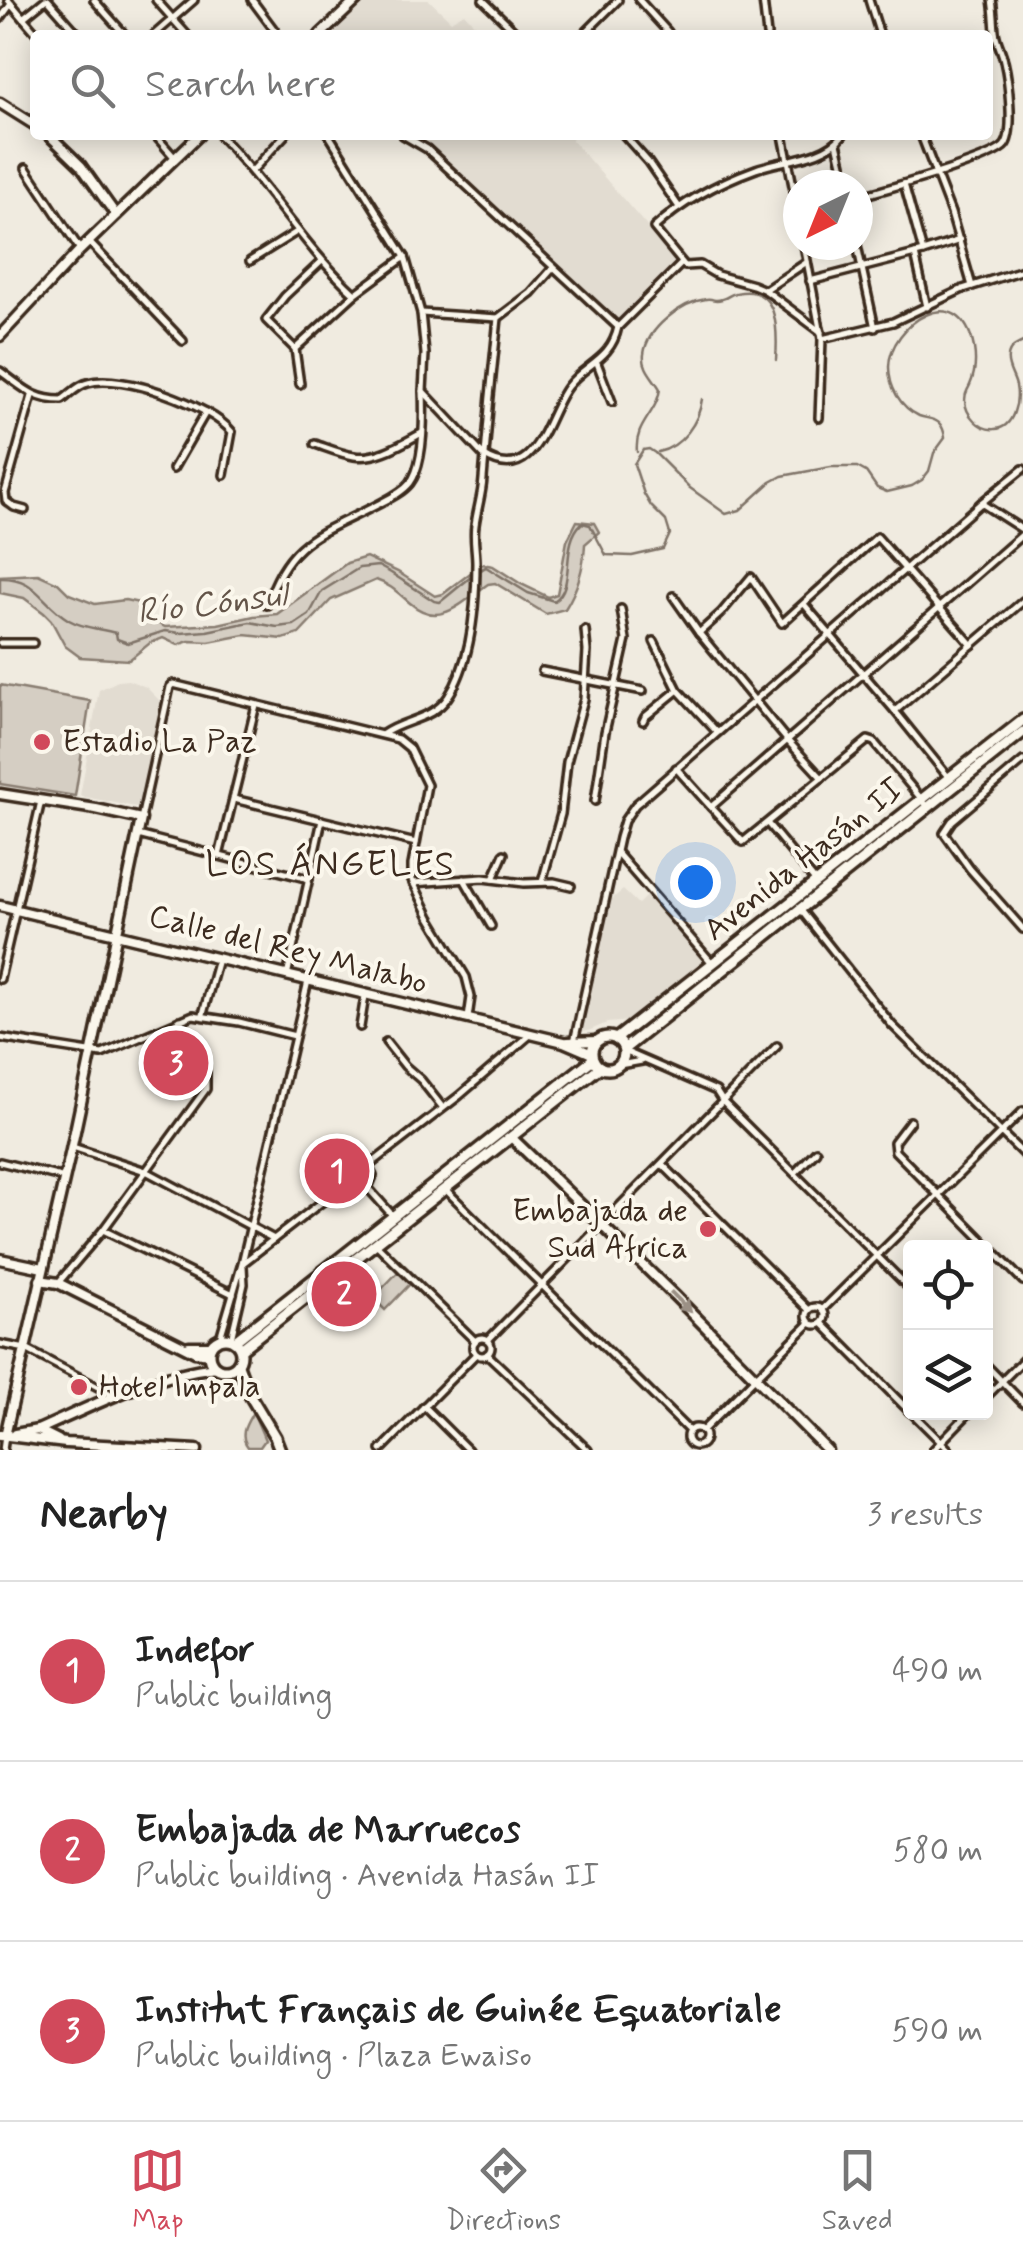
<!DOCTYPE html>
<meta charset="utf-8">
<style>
body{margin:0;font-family:Mynerve,sans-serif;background:#f2f2f2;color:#222}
.controls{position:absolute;right:30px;bottom:30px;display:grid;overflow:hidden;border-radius:10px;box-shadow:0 5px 25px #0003}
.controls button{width:90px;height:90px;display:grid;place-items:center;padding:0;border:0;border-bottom:2px solid #e0e0e0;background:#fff;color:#222;font:50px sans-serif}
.compass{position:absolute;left:783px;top:170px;width:90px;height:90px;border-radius:50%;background:#fff;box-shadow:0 5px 25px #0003;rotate:223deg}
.you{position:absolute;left:695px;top:882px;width:35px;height:35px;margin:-25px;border:8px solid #fff;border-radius:50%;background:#1a73e8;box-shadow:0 0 0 15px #1a73e833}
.badge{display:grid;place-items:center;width:65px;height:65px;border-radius:50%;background:#d1495b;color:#fff;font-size:32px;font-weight:700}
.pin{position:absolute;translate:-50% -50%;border:5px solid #fff;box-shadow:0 2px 10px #0006}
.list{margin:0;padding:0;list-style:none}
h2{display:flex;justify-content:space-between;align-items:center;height:130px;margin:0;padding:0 40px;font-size:42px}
h2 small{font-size:32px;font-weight:400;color:#767676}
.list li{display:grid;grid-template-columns:65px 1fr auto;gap:30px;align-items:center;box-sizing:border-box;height:180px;padding:0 40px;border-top:2px solid #e0e0e0}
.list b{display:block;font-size:38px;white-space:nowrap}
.list p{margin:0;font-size:32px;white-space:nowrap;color:#767676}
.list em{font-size:32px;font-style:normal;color:#767676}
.icon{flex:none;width:55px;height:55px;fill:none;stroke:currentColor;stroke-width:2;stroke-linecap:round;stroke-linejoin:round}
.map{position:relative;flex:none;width:1023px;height:1450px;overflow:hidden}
.search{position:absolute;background:#fff;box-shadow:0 5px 25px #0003;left:30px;right:30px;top:30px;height:110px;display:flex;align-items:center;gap:25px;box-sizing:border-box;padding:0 35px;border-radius:10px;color:#767676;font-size:38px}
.sheet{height:670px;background:#fff}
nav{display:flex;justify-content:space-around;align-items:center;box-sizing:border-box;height:140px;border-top:2px solid #e0e0e0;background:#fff;font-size:28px;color:#767676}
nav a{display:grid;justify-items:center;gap:5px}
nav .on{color:#d1495b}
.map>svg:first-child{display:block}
.built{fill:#e2dcd1}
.green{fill:#d5cec3;stroke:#887c70;stroke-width:2.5}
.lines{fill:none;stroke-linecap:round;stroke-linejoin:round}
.stream{stroke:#7f7367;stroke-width:2.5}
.street-casing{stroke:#3b2a1e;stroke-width:12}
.secondary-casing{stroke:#3b2a1e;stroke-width:15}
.primary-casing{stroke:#3b2a1e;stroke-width:16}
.street{stroke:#fbf7ec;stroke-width:5}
.secondary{stroke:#fbf7ec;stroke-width:8}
.primary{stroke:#fbf7ec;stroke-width:9}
.oneway{fill:#9b9085}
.poi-dot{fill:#d1495b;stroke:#fbf7ec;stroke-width:4}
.labels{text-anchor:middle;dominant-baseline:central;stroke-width:8;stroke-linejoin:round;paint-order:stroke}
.poi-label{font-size:32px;fill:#3b2a1e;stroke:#fbf7ec;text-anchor:start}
.street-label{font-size:32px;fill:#3b2a1e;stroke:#fbf7ec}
.water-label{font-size:35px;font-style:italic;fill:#635448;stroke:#fbf7ec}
.neighbourhood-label{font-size:35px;letter-spacing:2.5px;fill:#3b2a1e;stroke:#fbf7ec}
</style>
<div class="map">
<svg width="1023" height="1450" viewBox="0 0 1023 1450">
<rect width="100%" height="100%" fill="#f0ebe0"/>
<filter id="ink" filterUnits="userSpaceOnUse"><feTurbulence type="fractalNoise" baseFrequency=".01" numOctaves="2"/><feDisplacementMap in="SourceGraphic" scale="20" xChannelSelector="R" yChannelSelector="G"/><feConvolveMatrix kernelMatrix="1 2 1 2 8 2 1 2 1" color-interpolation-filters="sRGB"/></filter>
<g filter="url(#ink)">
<g class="built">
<path d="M367,0h62l22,21 13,-8 20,22h-152z"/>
<path d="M414,135h159l-1,5 104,120 -61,62 -190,-183z"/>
<path d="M128,680l18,7 20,20 -24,94 -6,6 -56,-11 19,-106 19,-9z"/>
<path d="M623,890l15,14 11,-11 57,67 -75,61 -24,2 -19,8 -8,-1 27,-127z"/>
</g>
<g class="green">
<path d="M577,521l17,2 5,9 -14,12c-1,22 -8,46 -20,65l-19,5 -51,-31 -7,1c-27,19 -48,45 -78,19 -12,-10 -19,-18 -34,-23l-45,20 -32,34 -16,5 -38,-4 -36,7 -20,-1 -11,4 -15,-7 -13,5 -21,17 -49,-3 -15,-11 -14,-26 -7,-7 -20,-15 -24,-5v-17l38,-2 20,9 11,11 26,10 30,-4 19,4 4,14 17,9 53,-3 36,-8 23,-2 70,-51 19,-6 32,15 37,24 8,-2 39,-30 11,2 28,18 27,13 9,-3 10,-53z"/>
<path d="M0,685l90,16 -15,95 -75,-12z"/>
<path d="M399,1271l12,12 -26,27 -12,-12z"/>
<path d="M253,1412l12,28 -5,7h-12c-10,-13 -1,-24 5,-35z"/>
</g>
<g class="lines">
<g class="stream">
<path d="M637,452c-3,-28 20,-38 23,-63 -6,-11 -18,-21 -16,-35 3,-25 37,-52 62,-55 9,-1 7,3 16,0 8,-2 5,-4 14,-6 43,-10 42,38 40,67"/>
<path d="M658,452c24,-5 41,-30 44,-53"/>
<path d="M0,578c37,-1 40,25 69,42 16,9 30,8 47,13l1,6 11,4 37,-12 16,2 26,-2 43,-9 27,5 17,-2 15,-10 13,-24 37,-23 10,-1 9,-1 13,7 43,28 6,1c12,-9 35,-30 46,-35l42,26 26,8c23,-15 5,-57 28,-78l8,2 16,30 26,1 31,-7 7,-15 -4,-13 -15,-15 -7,-12 -10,-30 9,-14 6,-1 6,4 35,35 36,26 14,-4 31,-28 11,-6 49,-9h26l9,5 11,16 10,4 25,-6 10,-6 7,-9 5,-18 11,-15c-1,-6 -1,-9 -5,-14 -5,-6 -13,-5 -21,-8 -19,-9 -30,-29 -30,-49 0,-42 71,-91 85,-19 2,12 1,26 -4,37 -3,7 -5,7 -5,15 0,14 15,31 30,29 19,-1 24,-28 21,-43 -2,-10 -10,-19 -8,-29 1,-9 8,-12 15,-15"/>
</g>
<g class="street-casing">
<g id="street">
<path d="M8,0l30,35"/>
<path d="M48,0l31,35"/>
<path d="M94,0l31,35"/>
<path d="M156,0l31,35"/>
<path d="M252,0l26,35"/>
<path d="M483,0l36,35"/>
<path d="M639,0l29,32"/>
<path d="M763,0l4,35"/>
<path d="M869,0l11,35"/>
<path d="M24,17l21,-17"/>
<path d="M0,19l11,-15"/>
<path d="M154,35l40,-35"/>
<path d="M583,35l35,-35"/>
<path d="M155,135l20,23"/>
<path d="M219,135c49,50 84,111 136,159"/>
<path d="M329,135l76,122 16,56 4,41 -2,37 60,64c54,34 63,-42 85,-69 18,-23 43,-26 50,-59l64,-64"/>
<path d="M403,135l24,14 191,178"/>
<path d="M624,135l24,27 31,45"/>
<path d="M783,135l15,76"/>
<path d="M921,135l30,78 21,73"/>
<path d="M837,143l10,42"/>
<path d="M26,168l53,80"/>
<path d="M253,170l32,-35"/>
<path d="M904,184l19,68"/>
<path d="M858,197c24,-7 136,-37 147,-52 10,-14 3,-67 -1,-84 -2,-10 -8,-20 -9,-30 -1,-10 -1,-21 -3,-31"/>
<path d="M89,242l94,99"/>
<path d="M804,245l18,94 -3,79"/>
<path d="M857,245l18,83"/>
<path d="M915,254l12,53"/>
<path d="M250,261l48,-30"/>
<path d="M810,281l113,-29 37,-12"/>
<path d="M765,290l42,-28"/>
<path d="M421,313l77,5 33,-25 22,-25"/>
<path d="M821,332l-56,-42 -12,-5 -36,-10 -17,-10 -15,1 -31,-38c28,-26 66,-46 102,-59 27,-10 68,-10 87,-34"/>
<path d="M822,339l71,-17 70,-33 60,-19"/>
<path d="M294,348l-28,-28 19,-24 37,-35"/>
<path d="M597,363l15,39"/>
<path d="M0,371c23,16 33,29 62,29 9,-6 16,-15 26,-17 34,-10 122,22 144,49l-8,43"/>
<path d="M300,384l-5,-35 60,-55 50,-37"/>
<path d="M315,444c12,4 26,10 39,12 23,4 49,-13 68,-23"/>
<path d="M173,469l33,-57"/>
<path d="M981,503l42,-34"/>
<path d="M25,510l-11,-3 -8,-6 -1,-8 27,-97"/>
<path d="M673,596l26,37 88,107 35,38"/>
<path d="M804,604l91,107 54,67"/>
<path d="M267,605c21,-67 54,-71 110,-100 11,-6 25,-12 33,-22 15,-20 14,-67 13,-92"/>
<path d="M699,633l22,-20 30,-36 31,46 95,-86 95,108"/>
<path d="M654,641l24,49 38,41"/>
<path d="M0,643h33"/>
<path d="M542,671l101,20"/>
<path d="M895,711l128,-110"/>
<path d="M643,721l2,-4 33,-27"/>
<path d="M383,734c21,-15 50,-14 65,-37 24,-36 28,-92 28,-134 0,-13 -3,-25 -1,-38 2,-15 7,-30 8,-46 4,-53 9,-107 15,-161"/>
<path d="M1023,761l-71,60 -8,12 26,36 53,60"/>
<path d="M676,768l35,39 312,-273"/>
<path d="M234,799l182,44"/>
<path d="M595,801l10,-69 21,-92 -5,-31"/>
<path d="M711,807l32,35 125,-102 6,2 54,65"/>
<path d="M141,819l29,-132 3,-3 225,55 11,9 18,37 -15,80v15l18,37 36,60 5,20 -3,21"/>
<path d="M768,824l47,57"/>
<path d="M138,835l171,44"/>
<path d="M617,853l96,111"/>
<path d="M219,856l37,-151"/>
<path d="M464,879l27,47"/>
<path d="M493,879l11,-25"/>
<path d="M542,882l19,-68 6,-52 17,-63 3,-48 -2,-21"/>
<path d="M413,883l70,-5 41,5 30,-1 17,4"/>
<path d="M800,909l92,116 131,129"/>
<path d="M287,976l35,-156"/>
<path d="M0,979l41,-178"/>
<path d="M203,1014l15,-55"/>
<path d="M360,1027l5,-31"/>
<path d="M0,1038l102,16 91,-39 46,7 56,14"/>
<path d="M386,1042l19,24 16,14 22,28"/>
<path d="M574,1042l45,-204 5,-17 11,-16 346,-302 42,27"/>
<path d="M624,1051l92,40 7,11 187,187"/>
<path d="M619,1065l23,-4"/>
<path d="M910,1121l-16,21 1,9 128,130"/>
<path d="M73,1147l73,24 128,68"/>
<path d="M0,1162l65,16"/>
<path d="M662,1164l147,146"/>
<path d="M795,1173l21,-22"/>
<path d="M347,1184l10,6 11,-2 25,28"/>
<path d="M368,1188l5,-12 -5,-10"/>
<path d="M446,1190l243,241"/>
<path d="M103,1230l130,64"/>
<path d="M377,1245l98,96"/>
<path d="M243,1263l216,-167 71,-61"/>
<path d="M58,1283l45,-53 103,-141v-17l-26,-52"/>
<circle cx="816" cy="1316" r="9"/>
<path d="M822,1310l201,-199"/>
<path d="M822,1323l88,89"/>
<circle cx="482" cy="1347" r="9"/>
<path d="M220,1338l22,-75 66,-282"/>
<path d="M231,1339l13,-55 -1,-18"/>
<path d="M488,1340l289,-294"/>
<path d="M0,1344l26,5 87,46"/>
<path d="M487,1354l101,96"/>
<path d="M986,1365l37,38"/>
<path d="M986,1397l37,-37"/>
<path d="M424,1406l44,44"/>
<path d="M911,1412l38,38"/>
<circle cx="696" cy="1437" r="9"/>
<path d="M702,1431l108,-108"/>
<path d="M3,1450l2,-14"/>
<path d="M381,1450l95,-96"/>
<path d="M933,1450l37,-38"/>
</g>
</g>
<g class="secondary-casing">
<g id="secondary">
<path d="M320,35l37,-35"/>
<path d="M0,103l35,22"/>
<path d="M49,135l32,31 35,49"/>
<path d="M0,336l80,-86 119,-115"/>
<path d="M0,794l96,15 45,10 -70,331 -66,286"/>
<path d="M0,906l564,136 28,12"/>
<path d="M568,1042l29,-1"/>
<path d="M511,1137l164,159 152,154"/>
<path d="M0,1259l43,9"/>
<path d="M40,1280l18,3 137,69 14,2"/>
<path d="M189,1346h22"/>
<path d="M38,1430c56,-25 116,-56 178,-63"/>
<path d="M15,1434l23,-4 20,10"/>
<path d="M0,1435l66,8 131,7"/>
</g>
</g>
<g class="primary-casing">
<g id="primary">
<circle cx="608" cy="1053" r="16"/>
<path d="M616,1039l407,-319"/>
<path d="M624,1049l399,-317"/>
<circle cx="225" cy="1354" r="16"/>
<path d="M235,1341l358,-282"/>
<path d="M241,1349l359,-282"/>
<path d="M238,1365l10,27 27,45 5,13"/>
</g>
</g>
<use href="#street" class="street"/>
<use href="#secondary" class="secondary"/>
<use href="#primary" class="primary"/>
</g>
<defs><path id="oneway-solid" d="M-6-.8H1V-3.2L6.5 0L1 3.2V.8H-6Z" transform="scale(2.5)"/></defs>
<use class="oneway" href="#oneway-solid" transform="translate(681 1302) rotate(45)"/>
</g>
<g class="poi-dot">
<circle cx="42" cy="742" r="10"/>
<circle cx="708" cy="1229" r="10"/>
<circle cx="79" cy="1387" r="10"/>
</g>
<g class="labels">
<g class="poi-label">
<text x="62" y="742">Estadio La Paz</text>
<text x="688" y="1211" text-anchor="end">Embajada de<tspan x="688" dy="37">Sud Africa</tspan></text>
<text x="99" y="1387">Hotel Impala</text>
</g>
<g class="street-label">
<text transform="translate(804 860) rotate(-38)">Avenida Hasán II</text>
<text transform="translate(288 950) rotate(14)">Calle del Rey Malabo</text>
</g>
<g class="water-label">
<text transform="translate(212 604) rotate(-7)">Río Cónsul</text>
</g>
<g class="neighbourhood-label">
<text x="331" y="865">LOS ÁNGELES</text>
</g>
</g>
</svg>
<div class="controls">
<button><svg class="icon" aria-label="locate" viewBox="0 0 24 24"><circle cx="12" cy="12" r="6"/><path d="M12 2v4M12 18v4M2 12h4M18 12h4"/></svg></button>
<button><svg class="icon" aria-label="layers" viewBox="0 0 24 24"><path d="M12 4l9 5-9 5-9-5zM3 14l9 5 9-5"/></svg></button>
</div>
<svg class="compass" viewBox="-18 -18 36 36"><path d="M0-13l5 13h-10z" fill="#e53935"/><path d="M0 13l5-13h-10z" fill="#767676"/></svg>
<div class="you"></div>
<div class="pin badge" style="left:337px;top:1171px">1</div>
<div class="pin badge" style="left:344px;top:1294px">2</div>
<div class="pin badge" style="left:176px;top:1063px">3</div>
<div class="search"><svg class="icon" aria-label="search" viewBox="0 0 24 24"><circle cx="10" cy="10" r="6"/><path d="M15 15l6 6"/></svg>Search here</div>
</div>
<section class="sheet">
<h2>Nearby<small>3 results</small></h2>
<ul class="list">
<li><span class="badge">1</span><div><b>Indefor</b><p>Public building</p></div><em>490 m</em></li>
<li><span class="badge">2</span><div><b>Embajada de Marruecos</b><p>Public building · Avenida Hasán II</p></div><em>580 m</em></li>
<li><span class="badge">3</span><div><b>Institut Français de Guinée Equatoriale</b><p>Public building · Plaza Ewaiso</p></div><em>590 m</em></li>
</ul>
</section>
<nav>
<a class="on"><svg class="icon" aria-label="map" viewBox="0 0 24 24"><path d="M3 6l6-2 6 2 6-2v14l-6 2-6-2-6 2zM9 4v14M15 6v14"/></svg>Map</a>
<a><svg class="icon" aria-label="directions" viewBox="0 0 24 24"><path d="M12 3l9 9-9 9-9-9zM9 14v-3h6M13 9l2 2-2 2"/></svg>Directions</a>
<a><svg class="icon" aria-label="saved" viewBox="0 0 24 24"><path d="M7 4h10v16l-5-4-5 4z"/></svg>Saved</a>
</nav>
